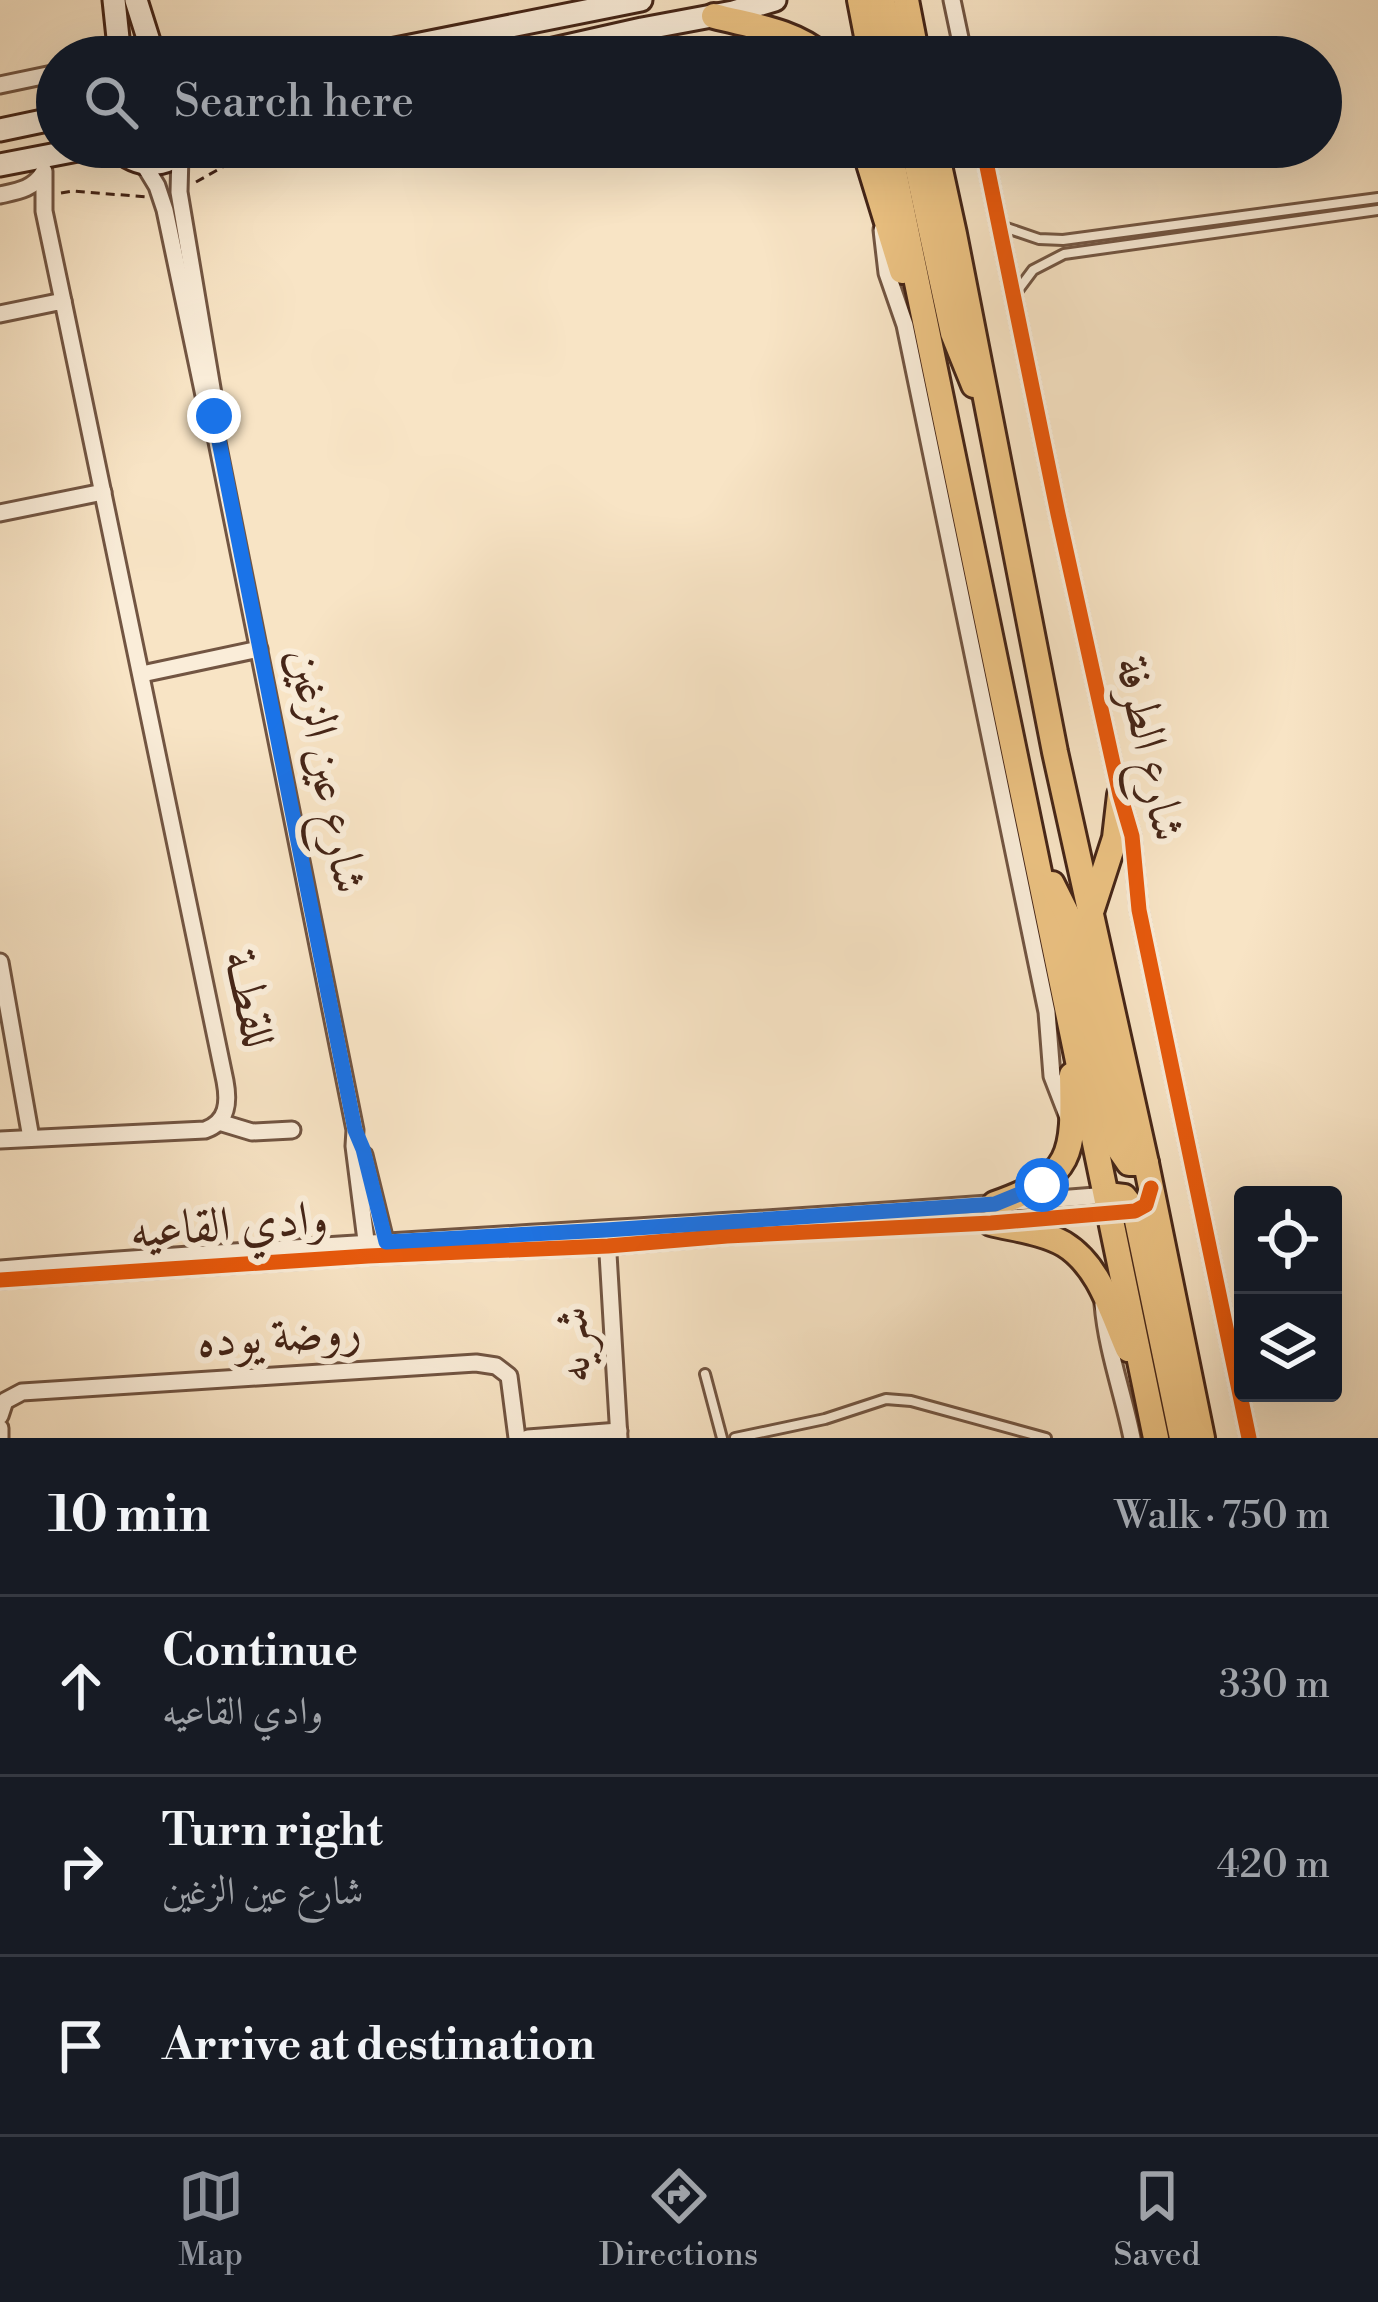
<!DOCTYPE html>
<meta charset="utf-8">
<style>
body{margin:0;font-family:"Libre Bodoni",Amiri,serif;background:#242831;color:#f1f3f6}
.controls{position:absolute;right:36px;bottom:36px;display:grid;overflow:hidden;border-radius:12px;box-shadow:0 12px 48px #0002}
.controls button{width:108px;height:108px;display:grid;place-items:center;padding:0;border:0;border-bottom:3px solid #363941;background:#171b24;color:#f1f3f6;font:60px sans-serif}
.stop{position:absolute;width:36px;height:36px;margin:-27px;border:9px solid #1a73e8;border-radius:50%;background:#fff}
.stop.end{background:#1a73e8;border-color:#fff;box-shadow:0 3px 12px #0008}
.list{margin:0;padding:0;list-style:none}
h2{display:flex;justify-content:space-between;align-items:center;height:156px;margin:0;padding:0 48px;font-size:51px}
h2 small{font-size:39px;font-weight:400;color:#9ea1a6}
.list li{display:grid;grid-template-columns:78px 1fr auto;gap:36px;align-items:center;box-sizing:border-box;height:180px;padding:0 48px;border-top:3px solid #363941}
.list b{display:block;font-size:45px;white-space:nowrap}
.list p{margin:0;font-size:39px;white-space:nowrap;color:#9ea1a6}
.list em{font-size:39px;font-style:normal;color:#9ea1a6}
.icon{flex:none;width:66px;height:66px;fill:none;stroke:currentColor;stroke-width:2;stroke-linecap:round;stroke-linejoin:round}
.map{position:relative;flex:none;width:1378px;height:1438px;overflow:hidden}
.search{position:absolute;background:#171b24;box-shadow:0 12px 48px #0002;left:36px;right:36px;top:36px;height:132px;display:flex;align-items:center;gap:30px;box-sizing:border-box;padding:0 42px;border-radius:66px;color:#9ea1a6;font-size:45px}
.sheet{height:696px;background:#171b24}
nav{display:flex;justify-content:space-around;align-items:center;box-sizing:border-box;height:168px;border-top:3px solid #363941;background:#171b24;font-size:33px;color:#9ea1a6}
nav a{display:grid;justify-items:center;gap:6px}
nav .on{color:#8c9099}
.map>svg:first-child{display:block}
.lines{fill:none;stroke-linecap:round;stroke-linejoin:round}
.lane-casing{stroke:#725542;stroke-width:14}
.street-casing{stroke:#725542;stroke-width:21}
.secondary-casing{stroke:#452517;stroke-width:27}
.primary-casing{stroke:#452517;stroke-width:30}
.path{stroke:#452517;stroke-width:3;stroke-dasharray:9 6;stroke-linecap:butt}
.lane{stroke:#faedd9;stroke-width:8}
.street{stroke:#faedd9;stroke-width:15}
.secondary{stroke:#faedd9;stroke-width:21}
.primary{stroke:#ecc282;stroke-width:24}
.cycleway-casing{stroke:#faedd9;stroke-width:22}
.cycleway{stroke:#e8590c;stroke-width:15}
.route{stroke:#1a73e8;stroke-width:15}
.labels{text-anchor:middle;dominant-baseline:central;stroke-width:12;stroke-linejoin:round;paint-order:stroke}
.street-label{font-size:48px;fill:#452517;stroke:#faedd9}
</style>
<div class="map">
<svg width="1378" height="1438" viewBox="0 0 1378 1438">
<rect width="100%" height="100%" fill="#f8e4c5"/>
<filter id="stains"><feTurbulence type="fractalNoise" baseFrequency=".00167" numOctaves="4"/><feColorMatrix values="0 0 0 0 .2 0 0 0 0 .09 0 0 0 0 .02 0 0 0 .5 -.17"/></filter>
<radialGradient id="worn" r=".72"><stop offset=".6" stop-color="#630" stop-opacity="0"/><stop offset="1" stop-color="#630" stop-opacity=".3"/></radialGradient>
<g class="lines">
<g class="lane-casing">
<g id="lane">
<path d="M1001,226l38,13 24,1 315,-42"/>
<path d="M1015,294l18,-24 31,-16 314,-44"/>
<path d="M705,1374l17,64"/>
<path d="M735,1438l90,-19 61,-20 25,2 135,37"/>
</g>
</g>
<g class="street-casing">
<g id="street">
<path d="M952,0l12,57"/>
<path d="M0,85l57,-12"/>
<path d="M983,147l75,367 62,281 12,41 7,74 110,528"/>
<path d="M180,155l-1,37 34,202"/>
<path d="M143,163l14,23 8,24 41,195 8,22 141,703 -1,16 14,110"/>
<path d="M44,171v40l19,90"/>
<path d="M0,195c18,-4 33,-6 43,-22"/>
<path d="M882,230l5,43 18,52 142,687 5,64 17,44"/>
<path d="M0,314l63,-13 162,780c4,21 3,41 -20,49l-205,10"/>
<path d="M0,513l103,-21"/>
<path d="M142,674l117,-25"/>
<path d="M0,962l31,176"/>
<path d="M219,1122l33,10 40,-2"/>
<path d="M364,1155l23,94"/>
<path d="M607,1237l12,201"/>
<path d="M0,1269c369,-30 738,-44 1107,-74"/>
<path d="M0,1280l368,-24 240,-10 119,-10 390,-23"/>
<path d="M1103,1304c4,47 20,89 29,134"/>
<path d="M0,1416l5,-15 17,-9 454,-29 20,3 13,10 8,62"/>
<path d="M0,1428v10"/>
<path d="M528,1438l91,-7"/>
</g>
</g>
<g class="secondary-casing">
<g id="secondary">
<path d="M114,0l6,57"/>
<path d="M136,0l18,57"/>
<path d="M355,57l286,-57"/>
<path d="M518,57l124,-28 91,-17 42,-12"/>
<path d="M0,130l57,-12"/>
<path d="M115,147c23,22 50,22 73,0"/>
<path d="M0,165l83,-16 34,1"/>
</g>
</g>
<g class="primary-casing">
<g id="primary">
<path d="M860,0l11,57"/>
<path d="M882,0l13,57"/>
<path d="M906,0l11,57"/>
<path d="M714,16c38,10 79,14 110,41"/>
<path d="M864,147l38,124"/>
<path d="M889,147l267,1291"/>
<path d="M913,147l40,186 21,52"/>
<path d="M935,147l19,87 101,518 91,411 56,275"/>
<path d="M1052,884l19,38 6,21 43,207 9,13h17"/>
<path d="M1092,909l23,-71 5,-43"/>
<path d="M1107,1195l17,2 11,14 47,227"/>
<path d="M995,1204c79,-28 79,-49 77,-129"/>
<path d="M991,1223c24,6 52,9 73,21 36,22 48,69 64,105"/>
</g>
</g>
<g class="path">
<path d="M196,182l55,-31 19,-4"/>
<path d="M61,193l12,-2 74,6"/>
</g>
<use href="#lane" class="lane"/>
<use href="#street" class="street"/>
<use href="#secondary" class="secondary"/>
<use href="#primary" class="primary"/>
<g class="cycleway-casing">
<g id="cycleway">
<path d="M983,147l75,367 62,281 12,41 7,74 110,528"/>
<path d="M0,1280l368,-24 240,-10 119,-10 264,-13 144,-12 11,-6 5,-17"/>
</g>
</g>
<use href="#cycleway" class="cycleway"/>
</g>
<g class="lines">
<path class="route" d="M214,416l141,714 8,19 23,93 220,-12 389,-26 47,-19"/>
</g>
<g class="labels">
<g class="street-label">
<text transform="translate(1149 749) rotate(78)">شارع الطرفة</text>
<text transform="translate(326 771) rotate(79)">شارع عين الزغين</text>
<text transform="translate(248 999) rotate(78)">للقطــة</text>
<text transform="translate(229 1226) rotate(-4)">وادي القاعيه</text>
<text transform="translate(279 1337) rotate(-4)">روضة يوده</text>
<text transform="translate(574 1345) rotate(-93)">شريه</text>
</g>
</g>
<rect width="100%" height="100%" filter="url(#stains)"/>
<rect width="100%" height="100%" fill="url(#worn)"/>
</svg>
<div class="controls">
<button><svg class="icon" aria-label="locate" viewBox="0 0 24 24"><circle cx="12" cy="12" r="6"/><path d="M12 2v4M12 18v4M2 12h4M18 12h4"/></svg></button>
<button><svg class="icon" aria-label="layers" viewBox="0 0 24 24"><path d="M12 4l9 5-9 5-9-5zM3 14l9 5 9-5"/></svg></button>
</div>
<div class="stop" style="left:1042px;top:1185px"></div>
<div class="stop end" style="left:214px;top:416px"></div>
<div class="search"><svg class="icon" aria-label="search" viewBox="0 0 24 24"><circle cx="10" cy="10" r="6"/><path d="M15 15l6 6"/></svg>Search here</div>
</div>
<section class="sheet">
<h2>10 min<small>Walk · 750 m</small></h2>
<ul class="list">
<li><svg class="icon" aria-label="ahead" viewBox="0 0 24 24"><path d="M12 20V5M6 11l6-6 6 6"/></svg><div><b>Continue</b><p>وادي القاعيه</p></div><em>330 m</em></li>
<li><svg class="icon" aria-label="right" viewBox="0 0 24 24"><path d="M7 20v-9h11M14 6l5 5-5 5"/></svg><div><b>Turn right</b><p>شارع عين الزغين</p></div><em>420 m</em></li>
<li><svg class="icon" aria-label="arrive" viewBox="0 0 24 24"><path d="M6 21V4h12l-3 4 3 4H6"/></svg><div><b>Arrive at destination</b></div></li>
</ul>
</section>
<nav>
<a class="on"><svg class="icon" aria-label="map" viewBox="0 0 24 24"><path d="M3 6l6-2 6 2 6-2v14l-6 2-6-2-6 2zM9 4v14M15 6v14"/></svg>Map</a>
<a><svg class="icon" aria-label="directions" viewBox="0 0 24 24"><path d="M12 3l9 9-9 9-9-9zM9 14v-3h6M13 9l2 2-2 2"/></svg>Directions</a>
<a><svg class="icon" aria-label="saved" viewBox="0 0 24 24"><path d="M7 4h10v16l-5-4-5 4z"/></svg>Saved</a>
</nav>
